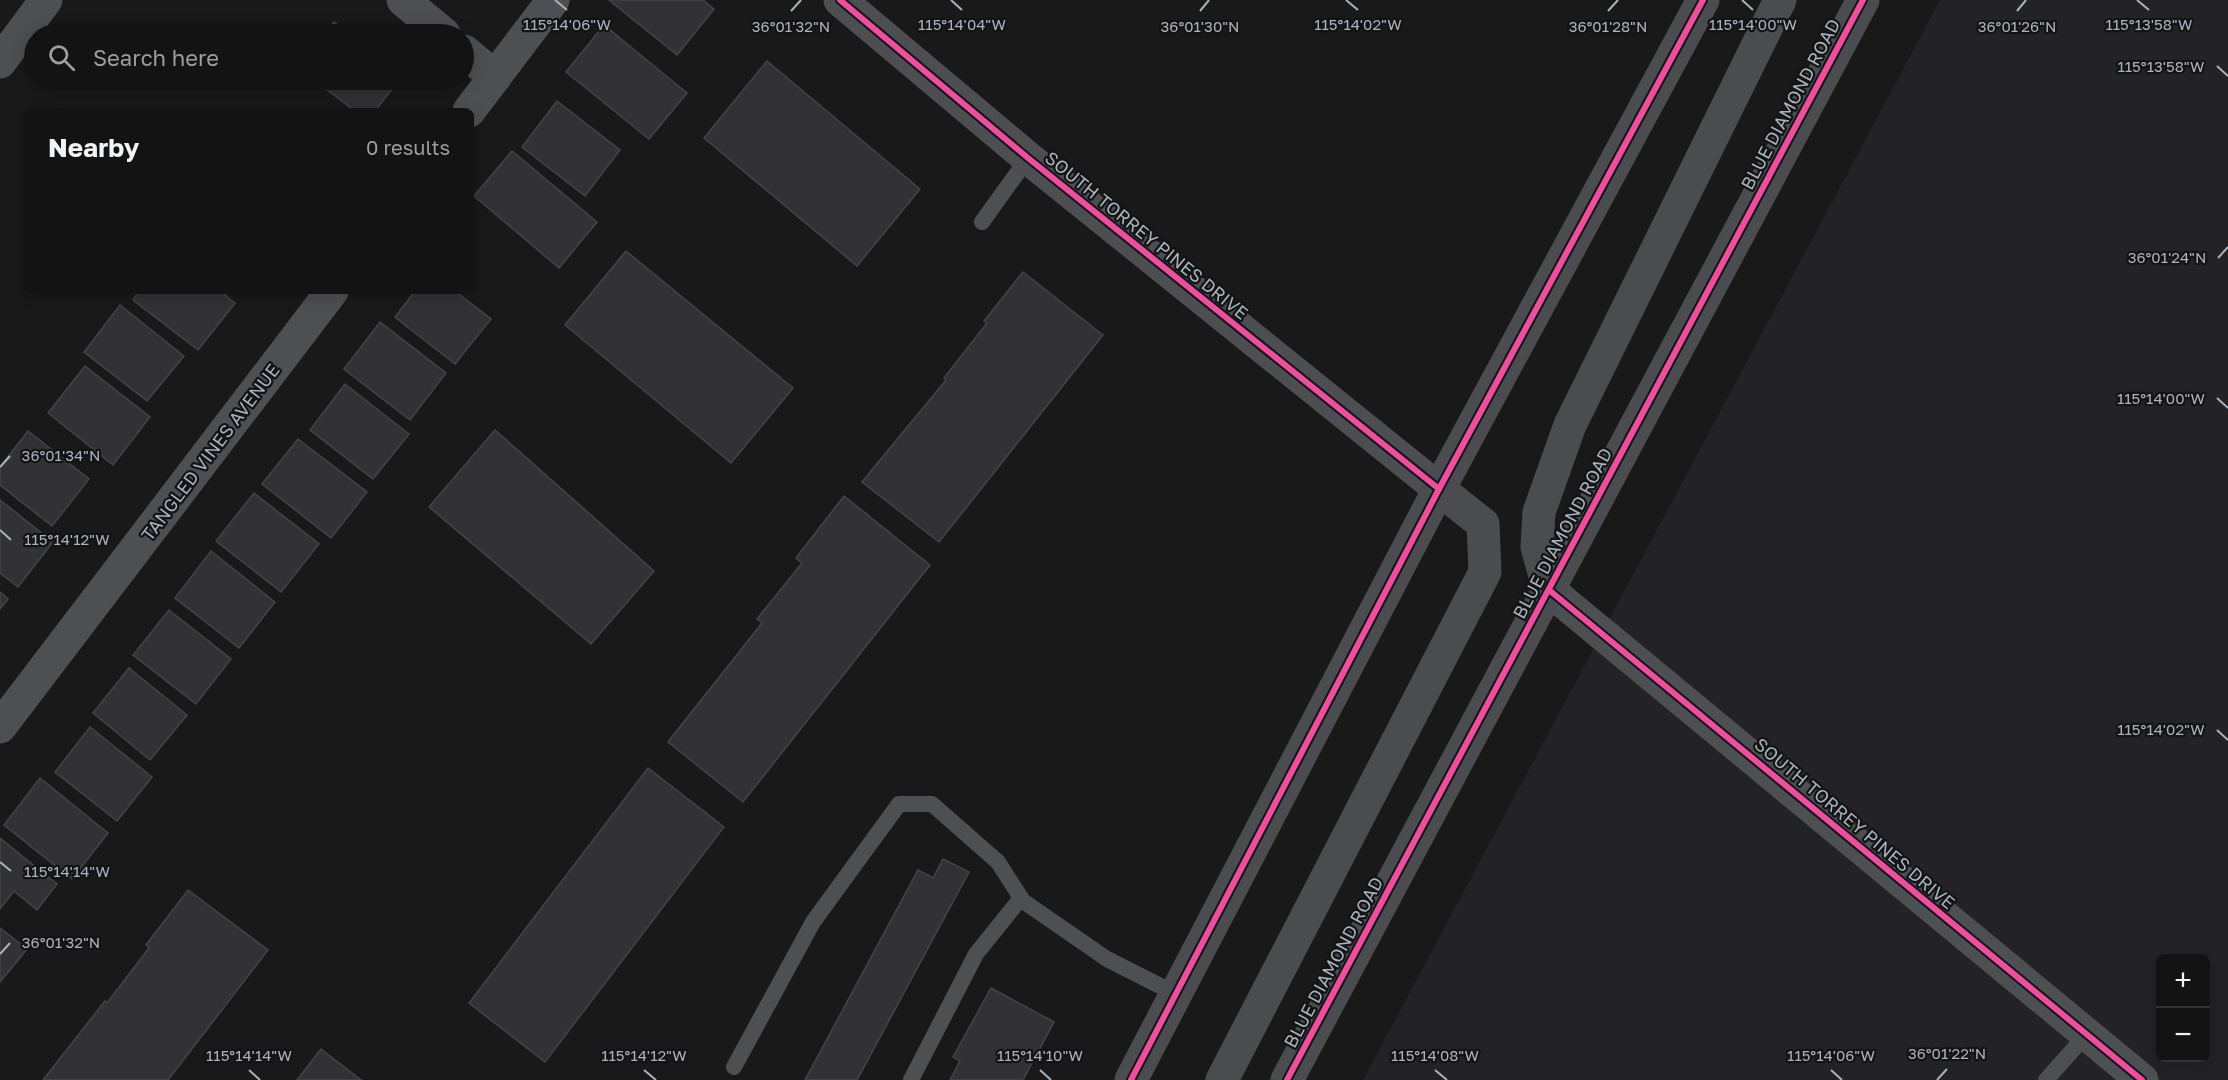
<!DOCTYPE html>
<meta charset="utf-8">
<style>
body{margin:0;font-family:"Golos Text",sans-serif;background:#1c1c1d;color:#f1f3f6}
.controls{position:absolute;right:18px;bottom:18px;display:grid;overflow:hidden;border-radius:9px;box-shadow:0 3px 15px #0003}
.controls button{width:54px;height:54px;display:grid;place-items:center;padding:0;border:0;border-bottom:2px solid #323234;background:#131314;color:#f1f3f6;font:30px sans-serif}
.list{margin:0;padding:0;list-style:none}
h2{display:flex;justify-content:space-between;align-items:center;height:78px;margin:0;padding:0 24px;font-size:26px}
h2 small{font-size:20px;font-weight:400;color:#9d9ea0}
.icon{flex:none;width:33px;height:33px;fill:none;stroke:currentColor;stroke-width:2;stroke-linecap:round;stroke-linejoin:round}
.map{position:relative;flex:none;width:2228px;height:1080px;overflow:hidden}
.search{position:absolute;background:#131314;box-shadow:0 3px 15px #0003;left:24px;top:24px;width:450px;height:66px;display:flex;align-items:center;gap:15px;box-sizing:border-box;padding:0 21px;border-radius:33px;color:#9d9ea0;font-size:22px}
.panel{position:absolute;background:#131314;box-shadow:0 3px 15px #0003;left:24px;top:108px;width:450px;height:186px;border-radius:9px}
.map>svg:first-child{display:block}
.built{fill:#232326;fill-rule:evenodd}
.building{fill:#323234;stroke:#424446;stroke-width:1.5}
.lines{fill:none;stroke-linecap:round;stroke-linejoin:round}
.lane{stroke:#4d5053;stroke-width:16}
.street{stroke:#4d5053;stroke-width:33}
.secondary{stroke:#4c4e51;stroke-width:33}
.highway{stroke:#4b4c4f;stroke-width:33}
.cycleway-casing{stroke:#131416;stroke-width:10}
.cycleway{stroke:#ef4d9e;stroke-width:6}
.ticks{fill:none;stroke:#aab2bb;stroke-width:2}
.labels{text-anchor:middle;dominant-baseline:central;stroke-width:4.5;stroke-linejoin:round;paint-order:stroke}
.street-label{font-size:18px;fill:#aab2bb;stroke:#131416}
.ticks-label{font-size:15px;text-anchor:middle;fill:#aab2bb;stroke:#131416;stroke-width:4.5;stroke-linejoin:round;paint-order:stroke}
</style>
<div class="map">
<svg width="2228" height="1080" viewBox="0 0 2228 1080">
<rect width="100%" height="100%" fill="#19191a"/>
<path class="built" d="M1940,0h288v1080h-865zM2160,958h46v100h-46z"/>
<g class="building">
<path d="M609,0h94l11,9 -37,46z"/>
<path d="M334,22l16,12h-26z"/>
<path d="M604,25l83,68 -38,46 -83,-67z"/>
<path d="M767,61l153,128 -63,77 -153,-128z"/>
<path d="M314,80h85l-24,31h-20z"/>
<path d="M557,101l63,49 -35,46 -63,-49z"/>
<path d="M512,151l85,71 -38,46 -85,-72z"/>
<path d="M626,251l167,137 -62,75 -166,-138z"/>
<path d="M1023,272l80,63 -164,207 -77,-60 84,-102 -2,-2 43,-55 -3,-2z"/>
<path d="M139,291h81l15,12 -37,47 -65,-50z"/>
<path d="M415,291h40l36,28 -36,45 -60,-47z"/>
<path d="M120,305l64,51 -37,45 -63,-49z"/>
<path d="M380,322l66,51 -36,47 -66,-51z"/>
<path d="M85,366l65,51 -37,48 -65,-52z"/>
<path d="M345,384l64,50 -36,45 -63,-49z"/>
<path d="M495,430l159,141 -63,73 -162,-137z"/>
<path d="M28,431l61,48 -37,47 -52,-41v-18z"/>
<path d="M298,439l69,53 -36,46 -69,-54z"/>
<path d="M254,493l65,51 -38,48 -65,-51z"/>
<path d="M844,496l86,69 -187,237 -75,-60 94,-119 -5,-4 45,-56 -6,-5z"/>
<path d="M0,500l53,42 -35,45 -18,-14z"/>
<path d="M211,551l64,51 -36,46 -64,-50z"/>
<path d="M0,592l8,7 -8,10z"/>
<path d="M169,610l62,49 -35,45 -63,-49z"/>
<path d="M129,668l58,47 -37,45 -57,-47z"/>
<path d="M90,727l62,50 -35,44 -62,-49z"/>
<path d="M648,768l76,59 -179,235 -76,-59z"/>
<path d="M40,778l68,55 -36,46 -68,-54z"/>
<path d="M0,838l57,46 -20,26 -23,-19 -14,18z"/>
<path d="M943,859l26,13 -112,208h-52l113,-210 15,8z"/>
<path d="M188,890l80,60 -100,130h-125l62,-79 2,2 42,-55 -3,-3z"/>
<path d="M0,928l27,21 -27,33z"/>
<path d="M991,988l63,34 -31,58h-73l10,-19 -7,-4z"/>
<path d="M321,1049l40,31h-64z"/>
</g>
<g class="lines">
<g class="lane">
<path d="M982,222l46,-64"/>
<path d="M734,1067l79,-145 86,-118h33l66,58 25,39 84,58 69,35"/>
<path d="M911,1080l65,-126 45,-56"/>
<path d="M2046,1080l41,-46"/>
</g>
<g class="street">
<path d="M403,0l41,34"/>
<path d="M464,51l31,26"/>
<path d="M0,62l46,-62"/>
<path d="M469,111l84,-111"/>
<path d="M1549,590l593,490"/>
<path d="M0,727l332,-436"/>
</g>
<path class="secondary" d="M840,0l188,158 411,331"/>
<g class="highway">
<path d="M1549,590l-12,-43 2,-35 31,-87 210,-425"/>
<path d="M1131,1080l308,-591 264,-489"/>
<path d="M1222,1080l263,-508 -2,-48 -44,-35"/>
<path d="M1287,1080l576,-1080"/>
</g>
<g class="cycleway-casing">
<g id="cycleway">
<path d="M840,0l188,158 411,331"/>
<path d="M1549,590l593,490"/>
<path d="M1131,1080l308,-591 264,-489"/>
<path d="M1287,1080l576,-1080"/>
</g>
</g>
<use href="#cycleway" class="cycleway"/>
</g>
<path class="ticks" d="M555,0l12,10M951,0l11,10M1346,0l12,10M1742,0l11,10M2137,0l12,10M791,11l10,-11M1200,11l9,-11M1608,11l10,-11M2017,11l9,-11M2217,66l11,10M2218,258l10,-11M2217,398l11,10M0,467l10,-11M0,530l11,10M2217,730l11,10M0,862l11,9M0,954l10,-11M249,1070l11,10M644,1070l12,10M1040,1070l11,10M1435,1070l12,10M1831,1070l11,10M1937,1080l10,-11"/>
<g class="labels">
<g class="street-label">
<text transform="translate(1790 104) rotate(-62)">BLUE DIAMOND ROAD</text>
<text transform="translate(1147 235) rotate(39)">SOUTH TORREY PINES DRIVE</text>
<text transform="translate(210 452) rotate(-53)">TANGLED VINES AVENUE</text>
<text transform="translate(1562 533) rotate(-62)">BLUE DIAMOND ROAD</text>
<text transform="translate(1855 823) rotate(40)">SOUTH TORREY PINES DRIVE</text>
<text transform="translate(1333 962) rotate(-62)">BLUE DIAMOND ROAD</text>
</g>
</g>
<g class="ticks-label">
<text x="567" y="30">115°14'06"W</text>
<text x="962" y="30">115°14'04"W</text>
<text x="1358" y="30">115°14'02"W</text>
<text x="1753" y="30">115°14'00"W</text>
<text x="2149" y="30">115°13'58"W</text>
<text x="791" y="32">36°01'32"N</text>
<text x="1200" y="32">36°01'30"N</text>
<text x="1608" y="32">36°01'28"N</text>
<text x="2017" y="32">36°01'26"N</text>
<text x="2161" y="72">115°13'58"W</text>
<text x="2167" y="263">36°01'24"N</text>
<text x="2161" y="404">115°14'00"W</text>
<text x="61" y="461">36°01'34"N</text>
<text x="67" y="545">115°14'12"W</text>
<text x="2161" y="735">115°14'02"W</text>
<text x="67" y="877">115°14'14"W</text>
<text x="61" y="948">36°01'32"N</text>
<text x="1947" y="1059">36°01'22"N</text>
<text x="249" y="1061">115°14'14"W</text>
<text x="644" y="1061">115°14'12"W</text>
<text x="1040" y="1061">115°14'10"W</text>
<text x="1435" y="1061">115°14'08"W</text>
<text x="1831" y="1061">115°14'06"W</text>
</g>
</svg>
<div class="controls">
<button>+</button>
<button>−</button>
</div>
<div class="search"><svg class="icon" aria-label="search" viewBox="0 0 24 24"><circle cx="10" cy="10" r="6"/><path d="M15 15l6 6"/></svg>Search here</div>
<section class="panel">
<h2>Nearby<small>0 results</small></h2>
<ul class="list">
</ul>
</section>
</div>
